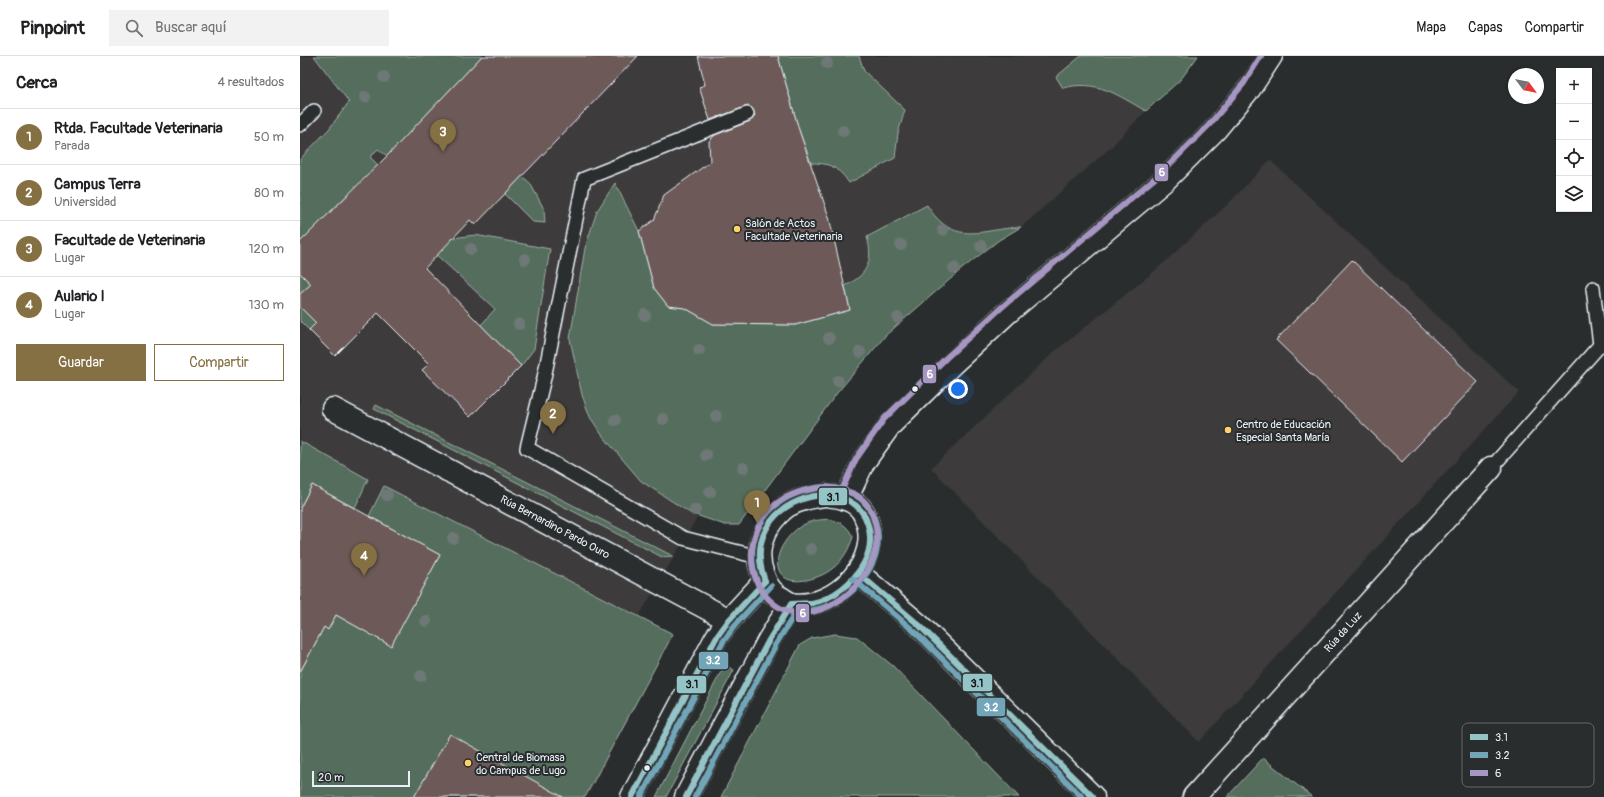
<!DOCTYPE html>
<html lang="es">
<meta charset="utf-8">
<style>
body{margin:0;font-family:Pangolin,sans-serif;background:#f2f2f2;color:#202124}
.controls{position:absolute;right:12px;top:12px;display:grid;overflow:hidden;border-radius:0px;box-shadow:0 1px 3px #0004}
.controls button{width:36px;height:36px;display:grid;place-items:center;padding:0;border:0;border-bottom:1px solid #e0e0e0;background:#fff;color:#202124;font:20px sans-serif}
.compass{position:absolute;left:1208px;top:12px;width:36px;height:36px;border-radius:50%;background:#fff;box-shadow:0 1px 3px #0004;rotate:122deg}
.scale{position:absolute;left:12px;bottom:10px;width:98px;box-sizing:border-box;padding-left:4px;border:2px solid #e8f1f8;border-top:0;font-size:11px;line-height:14px;white-space:nowrap;color:#e8f1f8;-webkit-text-stroke:3px #2a2d2e;paint-order:stroke}
.you{position:absolute;left:658px;top:333px;width:14px;height:14px;margin:-10px;border:3px solid #fff;border-radius:50%;background:#1a73e8;box-shadow:0 0 0 6px #1a73e833}
.badge{display:grid;place-items:center;width:26px;height:26px;border-radius:50%;background:#847042;color:#fff;font-size:13px;font-weight:700}
.pin{position:absolute;translate:-50% -33px;filter:drop-shadow(0 1px 2px #0008)}
.pin::after{content:'';position:absolute;top:21px;width:14px;height:12px;background:inherit;clip-path:polygon(0 0,100% 0,50% 100%)}
.list{margin:0;padding:0;list-style:none}
h2{display:flex;justify-content:space-between;align-items:center;height:52px;margin:0;padding:0 16px;font-size:17px}
h2 small{font-size:13px;font-weight:400;color:#757577}
.list li{display:grid;grid-template-columns:26px 1fr auto;gap:12px;align-items:center;box-sizing:border-box;height:56px;padding:0 16px;border-top:1px solid #e0e0e0}
.list b{display:block;font-size:15px;white-space:nowrap}
.list p{margin:0;font-size:13px;white-space:nowrap;color:#757577}
.list em{font-size:13px;font-style:normal;color:#757577}
.actions{display:flex;gap:8px;padding:12px 16px}
.actions a{flex:1;padding:9px 0;border:1px solid #847042;border-radius:0px;text-align:center;font-size:14px;color:#847042}
.actions .main{background:#847042;color:#fff}
.icon{flex:none;width:22px;height:22px;fill:none;stroke:currentColor;stroke-width:2;stroke-linecap:round;stroke-linejoin:round}
.map{position:relative;flex:none;width:1304px;height:741px;overflow:hidden}
header{display:flex;align-items:center;gap:24px;box-sizing:border-box;height:56px;padding:0 20px;background:#fff;border-bottom:1px solid #e0e0e0}
header strong{font-size:19px}
nav{display:flex;gap:22px;margin-inline-start:auto;font-size:14px}
.search{width:280px;height:36px;background:#f2f2f2;display:flex;align-items:center;gap:10px;box-sizing:border-box;padding:0 14px;border-radius:0px;color:#757577;font-size:15px}
main{display:flex}
aside{flex:1;background:#fff}
.map>svg:first-child{display:block}
.built{fill:#3e3a3b}
.green{fill:#546d5b;stroke:#9eafaa}
.building{fill:#6d5a59;stroke:#e8f1f8}
.lines{fill:none;stroke-linecap:round;stroke-linejoin:round}
.service-casing{stroke:#e8f1f8;stroke-width:16}
.minor-casing{stroke:#e8f1f8;stroke-width:25}
.service{stroke:#2a2d2e;stroke-width:13}
.minor{stroke:#2a2d2e;stroke-width:22}
.bus-1-casing{stroke:#2a2d2e;stroke-width:9}
.bus-2-casing{stroke:#2a2d2e;stroke-width:9}
.bus-3-casing{stroke:#2a2d2e;stroke-width:9}
.bus-1{stroke:#95c4c7;stroke-width:6}
.bus-2{stroke:#71a5b7;stroke-width:6}
.bus-3{stroke:#a696c2;stroke-width:6}
.tree{fill:#6e7876}
.poi-dot{fill:#ffd166;stroke:#2a2d2e;stroke-width:1.5}
.bus-dot{fill:#e8f1f8;stroke:#2a2d2e;stroke-width:1.5}
.labels{text-anchor:middle;dominant-baseline:central;stroke-width:4;stroke-linejoin:round;paint-order:stroke}
.poi-label{font-size:11px;fill:#e8f1f8;stroke:#2a2d2e;text-anchor:start}
.street-label{font-size:11px;fill:#e8f1f8;stroke:#2a2d2e}
.key{fill:#2a2d2e;stroke:#63686b;stroke-width:1}
.key-label{font-size:11px;fill:#e8f1f8}
.line-badge{stroke:#2a2d2e;stroke-width:1.5}
.badge-label{font-size:11px;text-anchor:middle;font-weight:bold;fill:#fff}
.pale-badge-label{font-size:11px;text-anchor:middle;font-weight:bold;fill:#111}
</style>
<header>
<strong>Pinpoint</strong>
<div class="search"><svg class="icon" aria-label="search" viewBox="0 0 24 24"><circle cx="10" cy="10" r="6"/><path d="M15 15l6 6"/></svg>Buscar aquí</div>
<nav><a>Mapa</a><a>Capas</a><a>Compartir</a></nav>
</header>
<main>
<aside>
<h2>Cerca<small>4 resultados</small></h2>
<ul class="list">
<li><span class="badge">1</span><div><b>Rtda. Facultade Veterinaria</b><p>Parada</p></div><em>50 m</em></li>
<li><span class="badge">2</span><div><b>Campus Terra</b><p>Universidad</p></div><em>80 m</em></li>
<li><span class="badge">3</span><div><b>Facultade de Veterinaria</b><p>Lugar</p></div><em>120 m</em></li>
<li><span class="badge">4</span><div><b>Aulario I</b><p>Lugar</p></div><em>130 m</em></li>
</ul>
<div class="actions"><a class="main">Guardar</a><a>Compartir</a></div>
</aside>
<div class="map">
<svg width="1304" height="741" viewBox="0 0 1304 741">
<rect width="100%" height="100%" fill="#2a2d2e"/>
<filter id="ink" filterUnits="userSpaceOnUse"><feTurbulence type="fractalNoise" baseFrequency=".025" numOctaves="2"/><feDisplacementMap in="SourceGraphic" scale="8" xChannelSelector="R" yChannelSelector="G"/><feConvolveMatrix kernelMatrix="1 2 1 2 8 2 1 2 1" color-interpolation-filters="sRGB"/></filter>
<g filter="url(#ink)">
<g class="built">
<path d="M0,0h898l-17,23 -35,32 -35,36 -76,68 -14,12 -22,13 -36,28 -77,67 -49,58 -98,132h-14l-27,-9 -59,100 34,18 -86,163h-287z"/>
<path d="M970,104l249,232 -320,350 -268,-274 123,-116 102,-82 74,-68z"/>
</g>
<g class="green">
<path d="M14,0h168l-95,100 -9,-7 -8,8 8,8 2,33 7,33 -38,-38 -49,49v-83l29,-30 20,-27z"/>
<path d="M478,0h81l5,15 41,39 -7,23 -3,25 -46,25c-11,-16 -19,-20 -38,-20l-12,-33z"/>
<path d="M781,0h117l-17,23 -35,32c-29,-16 -49,-32 -83,-23l-7,-11z"/>
<path d="M222,120l8,7 14,26 1,14 -12,-1 -28,-28z"/>
<path d="M315,127l24,48 15,57 14,18 17,2 28,16 82,1 55,-15 -5,-24c22,-11 29,-25 22,-49l60,-32c27,43 54,24 94,22l-22,13 -36,28 -77,67 -49,58 -98,132h-14l-35,-12 -49,-32 -39,-46 -12,-18 -8,-22 -12,-56 15,-91 12,-37z"/>
<path d="M148,177l5,5 22,-3 75,14 -16,100 -13,17 -40,-41 14,-16 -64,-59z"/>
<path d="M0,217l11,11 -11,10z"/>
<path d="M0,251l16,16 -7,7 -9,-9z"/>
<path d="M76,349l297,151 -11,1 -288,-148z"/>
<path d="M0,385l68,38 -13,29 -43,-23 -12,23z"/>
<path d="M84,430l289,148 -88,163h-285v-125l24,-45 4,2 8,-14 55,30 49,-90 -71,-39z"/>
<path d="M529,463c12,3 18,6 24,18 -8,24 -22,38 -47,43 -7,1 -17,2 -23,-4 -16,-16 6,-45 22,-52 7,-4 16,-4 24,-5z"/>
<path d="M535,578l22,3 36,29 126,131h-298l79,-152 12,-7z"/>
<path d="M425,608l9,6 -68,127h-10z"/>
<path d="M963,702l49,39h-85z"/>
</g>
<g class="building">
<path d="M182,0h156l-163,169 -5,-5 -45,48 96,98 -51,51 -48,-47 7,-6 -51,-51 -43,43 -26,-26 7,-7 -16,-16v-13l11,-10 -11,-11v-31l87,-86z"/>
<path d="M398,0h80l21,74 30,87 21,93 -55,15 -82,-1 -28,-16 -17,-2 -14,-18 -15,-57 15,-11 10,-25 46,-33 -1,-21 6,-6 35,-14 5,-5 -3,-8 -4,-2 -38,14 -11,-33 6,-2z"/>
<path d="M1052,204l126,122 -76,80 -126,-122z"/>
<path d="M12,429l128,70 -49,91 -55,-31 -8,15 -4,-3 -24,45v-164z"/>
<path d="M150,678l113,63h-149z"/>
</g>
<g class="lines">
<g class="service-casing">
<g id="service">
<path d="M447,58l-163,65 -40,199 -17,70 156,90 75,19"/>
<path d="M0,69l14,-14"/>
<path d="M1191,412l109,-123 -7,-57"/>
</g>
</g>
<g class="minor-casing">
<g id="minor">
<path d="M33,353l396,211"/>
<path d="M525,439c6,1 14,1 21,4 8,2 16,9 19,17 20,43 -29,95 -73,88 -4,-1 -8,-4 -11,-6 -9,-4 -15,-14 -18,-23 -9,-22 -1,-45 15,-61 3,-3 6,-6 9,-8 12,-7 25,-9 38,-11z"/>
<path d="M546,443l17,-36 27,-38 62,-61 55,-51 159,-134 49,-49 35,-42 21,-32"/>
<path d="M558,517l61,52 174,172"/>
<path d="M332,741l84,-159 13,-18 36,-39"/>
<path d="M386,741l83,-157 22,-36"/>
<path d="M894,741l297,-329"/>
</g>
</g>
<use href="#service" class="service"/>
<use href="#minor" class="minor"/>
<g class="bus-1-casing">
<g id="bus-1">
<path d="M558,517l61,52 174,172"/>
<path d="M332,741l84,-159 13,-18 36,-39"/>
<path d="M386,741l83,-157 22,-36c7,-1 14,0 21,-1 21,-4 42,-21 52,-40 6,-12 8,-25 4,-38 -15,-58 -134,-26 -103,56"/>
</g>
</g>
<g class="bus-2-casing">
<g id="bus-2">
<path d="M553,523l61,52 168,166"/>
<path d="M341,741l82,-155 12,-17 36,-39"/>
<path d="M395,741l81,-153 20,-32c30,-1 54,-12 71,-39 9,-14 14,-32 9,-49 -18,-71 -153,-32 -118,60"/>
</g>
</g>
<g class="bus-3-casing">
<g id="bus-3">
<path d="M524,431c-14,2 -29,5 -41,12 -32,19 -42,66 -18,96 41,51 125,-16 110,-72 -7,-28 -22,-32 -49,-36"/>
<path d="M539,440l17,-37 28,-40 62,-61 56,-51 159,-134 48,-48 35,-42 17,-27"/>
</g>
</g>
<use href="#bus-1" class="bus-1"/>
<use href="#bus-2" class="bus-2"/>
<use href="#bus-3" class="bus-3"/>
</g>
<g class="tree">
<circle cx="527" cy="7" r="6"/>
<circle cx="84" cy="21" r="6"/>
<circle cx="65" cy="41" r="6"/>
<circle cx="543" cy="75" r="6"/>
<circle cx="643" cy="174" r="6"/>
<circle cx="601" cy="189" r="6"/>
<circle cx="681" cy="190" r="6"/>
<circle cx="171" cy="193" r="6"/>
<circle cx="225" cy="203" r="6"/>
<circle cx="654" cy="212" r="6"/>
<circle cx="345" cy="259" r="6"/>
<circle cx="598" cy="262" r="6"/>
<circle cx="219" cy="268" r="6"/>
<circle cx="529" cy="282" r="6"/>
<circle cx="399" cy="294" r="6"/>
<circle cx="560" cy="296" r="6"/>
<circle cx="538" cy="325" r="6"/>
<circle cx="416" cy="360" r="6"/>
<circle cx="363" cy="363" r="6"/>
<circle cx="315" cy="364" r="6"/>
<circle cx="406" cy="399" r="6"/>
<circle cx="443" cy="412" r="6"/>
<circle cx="410" cy="436" r="6"/>
<circle cx="87" cy="439" r="6"/>
<circle cx="395" cy="454" r="6"/>
<circle cx="153" cy="482" r="6"/>
<circle cx="511" cy="493" r="6"/>
<circle cx="126" cy="565" r="6"/>
<circle cx="121" cy="620" r="6"/>
</g>
</g>
<g class="poi-dot">
<circle cx="437" cy="173" r="4"/>
<circle cx="928" cy="374" r="4"/>
<circle cx="168" cy="707" r="4"/>
</g>
<g class="bus-dot">
<circle cx="615" cy="333" r="3.5"/>
<circle cx="347" cy="712" r="3.5"/>
</g>
<g class="labels">
<g class="poi-label">
<text x="445" y="167">Salón de Actos<tspan x="445" dy="13">Facultade Veterinaria</tspan></text>
<text x="936" y="368">Centro de Educación<tspan x="936" dy="13">Especial Santa María</tspan></text>
<text x="176" y="701">Central de Biomasa<tspan x="176" dy="13">do Campus de Lugo</tspan></text>
</g>
<g class="street-label">
<text transform="translate(255 471) rotate(28)">Rúa Bernardino Pardo Ouro</text>
<text transform="translate(1043 576) rotate(-48)">Rúa da Luz</text>
</g>
</g>
<rect x="1162" y="667" width="132" height="64" rx="6" class="key"/>
<rect x="1170" y="678" width="18" height="6" fill="#95c4c7"/>
<rect x="1170" y="696" width="18" height="6" fill="#71a5b7"/>
<rect x="1170" y="714" width="18" height="6" fill="#a696c2"/>
<g class="key-label">
<text x="1195" y="685">3.1</text>
<text x="1195" y="703">3.2</text>
<text x="1195" y="721">6</text>
</g>
<g class="line-badge">
<rect x="854" y="107" width="15" height="19" rx="4" fill="#a696c2"/>
<rect x="622" y="308" width="15" height="20" rx="4" fill="#a696c2"/>
<rect x="518" y="431" width="30" height="19" rx="4" fill="#95c4c7"/>
<rect x="495" y="547" width="15" height="20" rx="4" fill="#a696c2"/>
<rect x="398" y="595" width="31" height="19" rx="4" fill="#71a5b7"/>
<rect x="662" y="617" width="31" height="19" rx="4" fill="#95c4c7"/>
<rect x="376" y="619" width="31" height="19" rx="4" fill="#95c4c7"/>
<rect x="676" y="641" width="30" height="20" rx="4" fill="#71a5b7"/>
</g>
<g class="badge-label">
<text x="862" y="120">6</text>
<text x="630" y="322">6</text>
<text x="503" y="561">6</text>
<text x="413" y="608">3.2</text>
<text x="691" y="655">3.2</text>
</g>
<g class="pale-badge-label">
<text x="533" y="445">3.1</text>
<text x="677" y="631">3.1</text>
<text x="392" y="632">3.1</text>
</g>
</svg>
<div class="controls">
<button>+</button>
<button>−</button>
<button><svg class="icon" aria-label="locate" viewBox="0 0 24 24"><circle cx="12" cy="12" r="6"/><path d="M12 2v4M12 18v4M2 12h4M18 12h4"/></svg></button>
<button><svg class="icon" aria-label="layers" viewBox="0 0 24 24"><path d="M12 4l9 5-9 5-9-5zM3 14l9 5 9-5"/></svg></button>
</div>
<svg class="compass" viewBox="-18 -18 36 36"><path d="M0-13l5 13h-10z" fill="#e53935"/><path d="M0 13l5-13h-10z" fill="#757577"/></svg>
<div class="scale">20 m</div>
<div class="you"></div>
<div class="pin badge" style="left:457px;top:467px">1</div>
<div class="pin badge" style="left:253px;top:378px">2</div>
<div class="pin badge" style="left:143px;top:96px">3</div>
<div class="pin badge" style="left:64px;top:520px">4</div>
</div>
</main>
